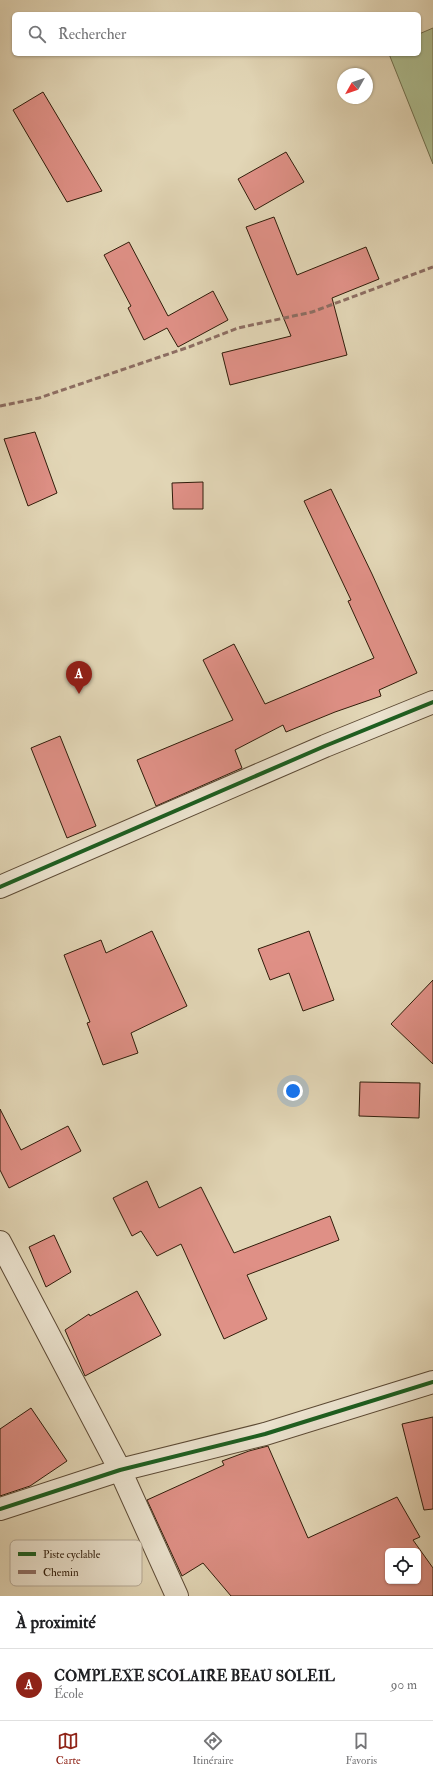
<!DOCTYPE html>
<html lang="fr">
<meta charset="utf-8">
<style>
body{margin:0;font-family:"IM FELL Double Pica",serif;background:#f6f6f6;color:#202124}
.controls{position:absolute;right:12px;bottom:12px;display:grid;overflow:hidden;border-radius:6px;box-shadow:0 1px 3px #0004}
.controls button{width:36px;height:36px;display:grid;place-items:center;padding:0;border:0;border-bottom:1px solid #e0e0e0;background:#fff;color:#202124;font:20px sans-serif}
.compass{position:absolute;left:337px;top:68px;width:36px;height:36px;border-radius:50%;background:#fff;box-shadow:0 1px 3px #0004;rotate:230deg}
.you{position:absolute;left:293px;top:1091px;width:14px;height:14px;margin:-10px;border:3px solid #fff;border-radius:50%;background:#1a73e8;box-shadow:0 0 0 6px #1a73e833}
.badge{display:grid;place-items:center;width:26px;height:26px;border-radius:50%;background:#8f2418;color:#fff;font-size:13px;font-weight:700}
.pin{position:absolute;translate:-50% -33px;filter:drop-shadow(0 1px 2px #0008)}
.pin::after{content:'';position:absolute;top:21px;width:14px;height:12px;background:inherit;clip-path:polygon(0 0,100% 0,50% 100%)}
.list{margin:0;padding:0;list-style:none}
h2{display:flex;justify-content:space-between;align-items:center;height:52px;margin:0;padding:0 16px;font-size:17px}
h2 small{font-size:13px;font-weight:400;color:#757577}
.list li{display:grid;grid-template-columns:26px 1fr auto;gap:12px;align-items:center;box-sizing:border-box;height:72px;padding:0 16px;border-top:1px solid #e0e0e0}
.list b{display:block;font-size:15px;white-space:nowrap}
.list p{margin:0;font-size:13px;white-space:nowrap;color:#757577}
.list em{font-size:13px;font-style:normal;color:#757577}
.icon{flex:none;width:22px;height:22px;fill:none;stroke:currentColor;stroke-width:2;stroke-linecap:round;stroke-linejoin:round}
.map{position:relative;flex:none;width:433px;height:1596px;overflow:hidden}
.search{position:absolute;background:#fff;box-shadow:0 1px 3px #0004;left:12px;right:12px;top:12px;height:44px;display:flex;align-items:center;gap:10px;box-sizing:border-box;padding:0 14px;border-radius:6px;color:#757577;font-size:15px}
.sheet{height:124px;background:#fff}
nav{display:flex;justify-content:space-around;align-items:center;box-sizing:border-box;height:56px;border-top:1px solid #e0e0e0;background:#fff;font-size:11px;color:#757577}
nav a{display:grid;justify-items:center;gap:2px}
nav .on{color:#8f2418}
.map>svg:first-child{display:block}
.green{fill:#aebf92;stroke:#6f6e4e}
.building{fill:#df9086;stroke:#301c0a;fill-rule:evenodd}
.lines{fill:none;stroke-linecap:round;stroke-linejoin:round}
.minor-casing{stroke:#5c4a35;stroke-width:24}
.minor{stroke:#ece4d0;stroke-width:22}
.quiet{stroke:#8d6e63;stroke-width:3;stroke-dasharray:6 3;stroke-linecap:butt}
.cycleway-casing{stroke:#ece4d0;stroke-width:6}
.cycleway{stroke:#1b5e20;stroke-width:4}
.key{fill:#ece4d0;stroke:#b4a895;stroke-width:1}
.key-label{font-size:11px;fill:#301c0a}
</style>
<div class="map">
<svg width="433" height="1596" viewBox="0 0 433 1596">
<rect width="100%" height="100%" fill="#e2d6b6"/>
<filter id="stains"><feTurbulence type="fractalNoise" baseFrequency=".005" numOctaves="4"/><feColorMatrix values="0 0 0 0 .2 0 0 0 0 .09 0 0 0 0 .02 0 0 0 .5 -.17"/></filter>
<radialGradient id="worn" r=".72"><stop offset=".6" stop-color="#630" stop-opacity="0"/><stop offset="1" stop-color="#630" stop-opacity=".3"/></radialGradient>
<path class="green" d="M433,28v136l-44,-110h30v-20z"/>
<g class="building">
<path d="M43,92l59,99 -35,11 -54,-92z"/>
<path d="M286,152l18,30 -49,28 -17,-31z"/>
<path d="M274,217l23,58 69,-28 13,32 -47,19 15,57 -117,30 -8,-32 69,-17 -45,-109z"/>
<path d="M129,242l39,74 45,-25 15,29 -50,27 -11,-19 -23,12 -16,-32 3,-2 -27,-51z"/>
<path d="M35,432l22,61 -29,13 -24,-67z"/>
<path d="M203,482v27h-30l-1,-26z"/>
<path d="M331,489l41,85 45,99 -38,17 2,6 -46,16 -49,20 -3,-7 -48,25 7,18 -86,38 -19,-46 96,-40 -30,-60 31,-16 31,60 109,-46 -26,-57 3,-1 -47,-99z"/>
<path d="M60,736l36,90 -29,12 -36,-90z"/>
<path d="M152,931l35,75 -56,27 7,20 -35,12 -16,-42 3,-1 -26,-67 37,-15 5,13z"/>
<path d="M309,931l25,69 -31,11 -14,-38 -19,7 -12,-31z"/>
<path d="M433,980v84l-42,-40z"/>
<path d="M360,1082l60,1 -1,35 -60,-2z"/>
<path d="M0,1109l21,41 47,-24 13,25 -72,37 -9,-18z"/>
<path d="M147,1181l12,27 42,-21 33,66 96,-37 9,24 -92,35 20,44 -43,20 -43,-95 -24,12 -16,-25 -9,5 -19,-38z"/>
<path d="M54,1235l17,37 -25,15 -17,-40z"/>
<path d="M137,1291l24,44 -76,41 -20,-46 24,-16 1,2z"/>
<path d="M31,1408l36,53 -37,25 -30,10v-67z"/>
<path d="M433,1417v92l-9,1 -22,-86z"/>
<path d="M268,1446l40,92 89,-41 23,40 -7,3 20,28v28h-202l-28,-33 -21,13 -35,-76 77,-35 -2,-4 27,-10zM388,1551h30v30h-30z"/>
</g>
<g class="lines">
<g class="minor-casing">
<g id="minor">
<path d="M0,887l325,-141 108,-44"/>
<path d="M0,1242l120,228 57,126"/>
<path d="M0,1509l120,-39 145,-36 168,-52"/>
</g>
</g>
<use href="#minor" class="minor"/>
<path class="quiet" d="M0,406l39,-8 150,-51 49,-19 74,-16 121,-45"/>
<g class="cycleway-casing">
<g id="cycleway">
<path d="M0,887l325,-141 108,-44"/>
<path d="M0,1509l120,-39 145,-36 168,-52"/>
</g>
</g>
<use href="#cycleway" class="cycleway"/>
</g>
<rect x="10" y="1540" width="132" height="46" rx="6" class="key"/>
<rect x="18" y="1552" width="18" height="4" fill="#1b5e20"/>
<rect x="18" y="1570" width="18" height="4" fill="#8d6e63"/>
<g class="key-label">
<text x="43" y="1558">Piste cyclable</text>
<text x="43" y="1576">Chemin</text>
</g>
<rect width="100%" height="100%" filter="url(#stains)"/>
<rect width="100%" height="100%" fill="url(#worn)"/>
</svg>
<div class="controls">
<button><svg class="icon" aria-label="locate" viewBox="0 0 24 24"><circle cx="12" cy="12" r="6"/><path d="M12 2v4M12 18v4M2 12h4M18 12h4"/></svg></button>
</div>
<svg class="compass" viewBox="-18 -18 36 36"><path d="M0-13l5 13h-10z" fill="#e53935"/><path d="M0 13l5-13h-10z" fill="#757577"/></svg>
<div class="you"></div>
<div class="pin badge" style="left:79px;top:694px">A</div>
<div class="search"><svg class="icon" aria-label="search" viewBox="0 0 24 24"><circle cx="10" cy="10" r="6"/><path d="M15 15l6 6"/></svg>Rechercher</div>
</div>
<section class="sheet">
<h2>À proximité<small></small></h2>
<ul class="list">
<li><span class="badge">A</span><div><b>COMPLEXE SCOLAIRE BEAU SOLEIL</b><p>École</p></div><em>90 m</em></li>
</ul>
</section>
<nav>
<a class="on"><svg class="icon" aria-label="map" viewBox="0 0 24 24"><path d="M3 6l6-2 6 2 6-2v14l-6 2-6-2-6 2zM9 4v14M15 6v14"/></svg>Carte</a>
<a><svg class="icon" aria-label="directions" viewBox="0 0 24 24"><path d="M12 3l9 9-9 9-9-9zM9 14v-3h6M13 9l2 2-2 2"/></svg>Itinéraire</a>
<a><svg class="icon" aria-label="saved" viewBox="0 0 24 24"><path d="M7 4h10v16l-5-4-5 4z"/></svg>Favoris</a>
</nav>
